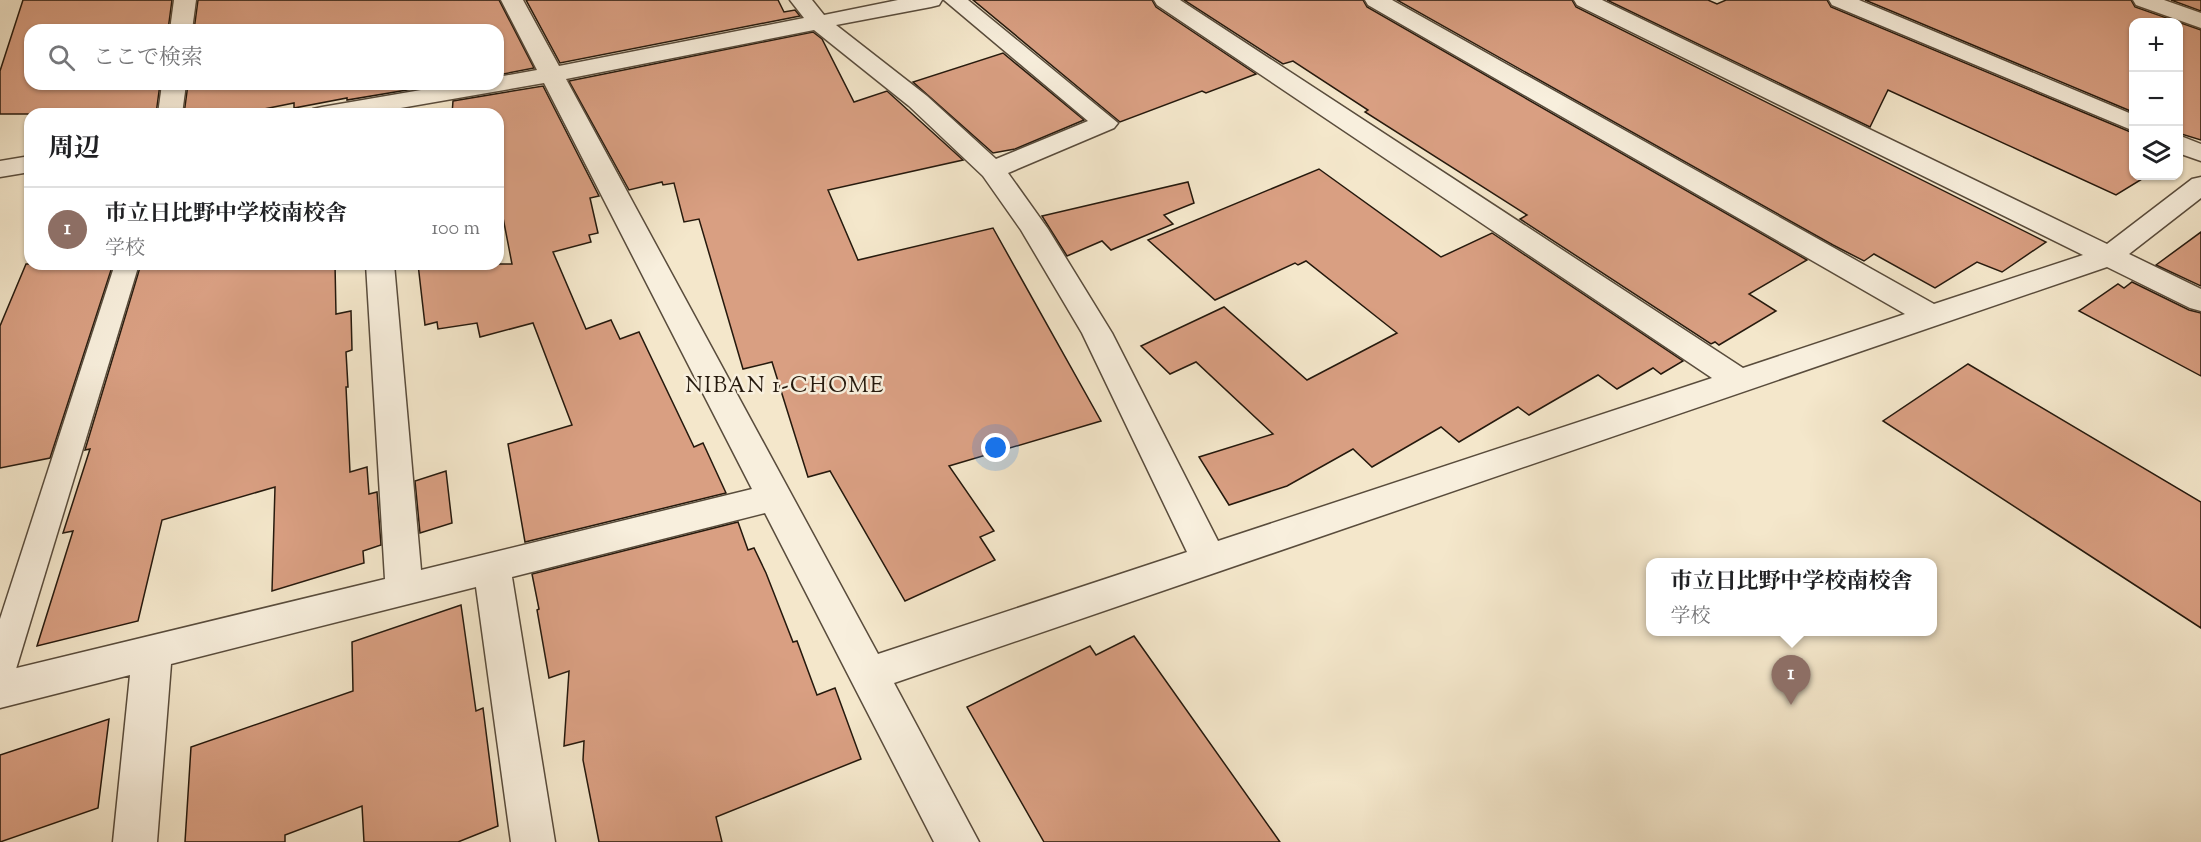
<!DOCTYPE html>
<html lang="ja">
<meta charset="utf-8">
<style>
body{margin:0;font-family:"Sorts Mill Goudy","Noto Serif JP",serif;background:#f6f6f6;color:#202124}
.controls{position:absolute;right:18px;top:18px;display:grid;overflow:hidden;border-radius:12px;box-shadow:0 2px 4px #0004}
.controls button{width:54px;height:54px;display:grid;place-items:center;padding:0;border:0;border-bottom:2px solid #e0e0e0;background:#fff;color:#202124;font:30px sans-serif}
.you{position:absolute;left:996px;top:448px;width:21px;height:21px;margin:-15px;border:4px solid #fff;border-radius:50%;background:#1a73e8;box-shadow:0 0 0 9px #1a73e833}
.badge{display:grid;place-items:center;width:39px;height:39px;border-radius:50%;background:#8f2418;color:#fff;font-size:20px;font-weight:700}
.pin{position:absolute;translate:-50% -50px;filter:drop-shadow(0 2px 3px #0008)}
.pin::after{content:'';position:absolute;top:32px;width:21px;height:18px;background:inherit;clip-path:polygon(0 0,100% 0,50% 100%)}
.popup{position:absolute;left:1646px;top:558px;width:291px;height:78px;box-sizing:border-box;display:grid;place-content:center;border-radius:12px;background:#fff;filter:drop-shadow(0 2px 4px #0005);font-size:20px;white-space:nowrap;color:#757577}
.popup b{font-size:22px;color:#202124}
.popup::after{content:'';position:absolute;left:50%;top:100%;margin-left:-12px;border:12px solid transparent;border-top-color:#fff}
.list{margin:0;padding:0;list-style:none}
h2{display:flex;justify-content:space-between;align-items:center;height:78px;margin:0;padding:0 24px;font-size:26px}
h2 small{font-size:20px;font-weight:400;color:#757577}
.list li{display:grid;grid-template-columns:39px 1fr auto;gap:18px;align-items:center;box-sizing:border-box;height:84px;padding:0 24px;border-top:2px solid #e0e0e0}
.list b{display:block;font-size:22px;white-space:nowrap}
.list p{margin:0;font-size:20px;white-space:nowrap;color:#757577}
.list em{font-size:20px;font-style:normal;color:#757577}
.icon{flex:none;width:33px;height:33px;fill:none;stroke:currentColor;stroke-width:2;stroke-linecap:round;stroke-linejoin:round}
.map{position:relative;flex:none;width:2201px;height:842px;overflow:hidden}
.search{position:absolute;background:#fff;box-shadow:0 2px 4px #0004;left:24px;top:24px;width:480px;height:66px;display:flex;align-items:center;gap:15px;box-sizing:border-box;padding:0 21px;border-radius:18px;color:#757577;font-size:22px}
.panel{position:absolute;background:#fff;box-shadow:0 2px 4px #0004;left:24px;top:108px;width:480px;height:162px;border-radius:18px}
.map>svg:first-child{display:block}
.building{fill:#d99f82;stroke:#25190d;stroke-width:1.5}
.lines{fill:none;stroke-linecap:round;stroke-linejoin:round}
.service-casing{stroke:#594c3c;stroke-width:3}
.minor-casing{stroke:#594c3c;stroke-width:3}
.tertiary-casing{stroke:#594c3c;stroke-width:3}
.service{fill:#f8efdd;fill-rule:evenodd}
.minor{fill:#f8efdd;fill-rule:evenodd}
.tertiary{fill:#f8efdd;fill-rule:evenodd}
.labels{text-anchor:middle;dominant-baseline:central;stroke-width:5;stroke-linejoin:round;paint-order:stroke}
.neighbourhood-label{font-size:22px;letter-spacing:1.5px;fill:#25190d;stroke:#f8efdd}
</style>
<div class="map">
<svg width="2201" height="842" viewBox="0 0 2201 842">
<rect width="100%" height="100%" fill="#f4e7cb"/>
<filter id="stains"><feTurbulence type="fractalNoise" baseFrequency=".00333" numOctaves="4"/><feColorMatrix values="0 0 0 0 .2 0 0 0 0 .09 0 0 0 0 .02 0 0 0 .5 -.17"/></filter>
<radialGradient id="worn" r=".72"><stop offset=".6" stop-color="#630" stop-opacity="0"/><stop offset="1" stop-color="#630" stop-opacity=".3"/></radialGradient>
<g class="building">
<path d="M23,0h149l-4,30h-138v54h130l-4,30h-156v-43z"/>
<path d="M198,0h301l35,68 -36,7v-45h-304z"/>
<path d="M526,0h252l6,12 11,-2 5,6 -240,47z"/>
<path d="M973,0h179l4,7 100,67 -50,19 -4,-2 -82,31z"/>
<path d="M1184,0h179l4,7 440,253 -58,34 27,17 -57,34 -4,-3 -4,2 -191,-125 7,-4 -162,-103 3,-2 -75,-49 -10,3z"/>
<path d="M1397,0h175l4,7 470,235 -44,30 -25,-10 -42,26 -61,-34 -10,7 -31,-16z"/>
<path d="M1607,0h101l9,4 9,-4h101l4,7 302,126v43h14l-31,19 -228,-105 -18,37z"/>
<path d="M1865,0h266l4,7 66,23v110l-23,-7v-111h-45v90z"/>
<path d="M2171,0h30v11z"/>
<path d="M813,32l9,7 32,63 33,-11 76,69 -135,30 30,70 135,-32 108,193 -152,45 45,65 -14,6 15,23 -90,41 -75,-130 -22,6 -36,-115 -29,7 -44,-150 -15,3 -10,-39 -11,2 -1,-3 -33,8 -60,-109z"/>
<path d="M1003,53l81,67 -69,29 -22,4 -80,-71z"/>
<path d="M188,84h255l-96,16v-2l-53,10v-5l-55,11h-55z"/>
<path d="M543,86l56,110 -9,2 8,35 -9,2 2,7 -38,10 33,77 25,-9 9,19 19,-7 55,115 9,-4 23,50 -201,49 -17,-98 64,-19 -39,-102 -53,14 -3,-14 -39,6 -1,-7 -12,3 -7,-61h94l-14,-72v-78h-46l1,-13z"/>
<path d="M1319,169l122,88 51,-24 191,128 -22,13 -8,-6 -36,21 -19,-14 -69,40 -11,-8 -59,35 -18,-15 -69,40 -19,-18 -66,37 -58,19 -30,-48 74,-23 -77,-72 -26,12 -29,-28 83,-39 83,73 90,-47 -91,-72 -8,4 -3,-2 -80,37 -67,-60z"/>
<path d="M1188,182l6,21 -30,12 9,9 -62,26 -9,-9 -35,15 -25,-40z"/>
<path d="M2201,232v54l-45,-21z"/>
<path d="M26,264h87l-63,194 -50,10v-142z"/>
<path d="M141,264h194l1,50 15,-3 1,39 -6,2 2,35h-2l4,85 17,-5 2,27 8,-2 4,53 -18,6 1,12 -92,28 3,-104 -113,33 -24,101 -101,25 36,-115 -10,2 27,-84 -5,1z"/>
<path d="M2132,282l57,28 12,3v63l-122,-65 39,-27 6,4z"/>
<path d="M1968,364l233,138v126l-318,-207z"/>
<path d="M446,471l6,52 -32,10 -5,-52z"/>
<path d="M738,522l10,28 6,-2 12,25 27,69 4,-1 20,54 18,-7 26,71 -145,58 6,25h-123l-16,-82 1,-19 -20,5 5,-75 -20,7 -12,-68 2,-1 -7,-35z"/>
<path d="M461,605l15,106 7,-3 15,118 -40,16h-94l-2,-36 -77,29v7h-100l6,-95 162,-56 -1,-49z"/>
<path d="M1134,636l146,206h-236l-77,-135 123,-61 6,9z"/>
<path d="M109,719l-11,89 -98,34v-87z"/>
</g>
<g class="lines">
<g class="service-casing">
<path id="service" d="M115,264h24l-123,405 -5,10 -11,4v-64z"/>
</g>
<g class="minor-casing">
<g id="minor">
<path d="M174,0h22l-4,30h-22z"/>
<path d="M501,0h22l36,66 245,-48 -14,-18h22l12,15 74,-15h44l-3,5 -8,2 -95,18 91,71 69,63 92,-38 -144,-121h24l150,123 -4,5 -106,45 40,56 64,104 106,208 494,-163 -555,-373 -3,-5h26l563,368 162,-54 -537,-309 -3,-5h27l542,304 149,-49 -506,-250 -3,-5h28l505,244 85,-65 9,-2v21l-72,56 72,35v22l-11,-3 -83,-41 -1213,416 85,159h-45l-169,-329 -253,64 43,265h-44l-35,-255 -305,77 -14,178h-44l17,-167 -130,33v-36l385,-93 -19,-315h28l27,306 331,-81 -208,-406 -178,31h-56l3,-5 9,-2 134,-23h42v-7l39,-7zM814,30l95,76 74,70 38,54 61,103 105,219 -309,102 -312,-575z"/>
<path d="M1829,0h30l275,115v16l-302,-126z"/>
<path d="M162,84h24l-4,30h-24z"/>
<path d="M2178,135l23,9v17l-23,-8z"/>
<path d="M30,156v16l-30,5v-16z"/>
</g>
</g>
<g class="tertiary-casing">
<path id="tertiary" d="M2133,0h31l37,13v15l-65,-23z"/>
</g>
<use href="#service" class="service"/>
<use href="#minor" class="minor"/>
<use href="#tertiary" class="tertiary"/>
</g>
<g class="labels">
<g class="neighbourhood-label">
<text x="785" y="387">NIBAN 1-CHOME</text>
</g>
</g>
<rect width="100%" height="100%" filter="url(#stains)"/>
<rect width="100%" height="100%" fill="url(#worn)"/>
</svg>
<div class="controls">
<button>+</button>
<button>−</button>
<button><svg class="icon" aria-label="layers" viewBox="0 0 24 24"><path d="M12 4l9 5-9 5-9-5zM3 14l9 5 9-5"/></svg></button>
</div>
<div class="you"></div>
<div class="pin badge" style="left:1791px;top:705px;background:#8d6e63">1</div>
<div class="popup"><b>市立日比野中学校南校舎</b>学校</div>
<div class="search"><svg class="icon" aria-label="search" viewBox="0 0 24 24"><circle cx="10" cy="10" r="6"/><path d="M15 15l6 6"/></svg>ここで検索</div>
<section class="panel">
<h2>周辺<small></small></h2>
<ul class="list">
<li><span class="badge" style="background:#8d6e63">1</span><div><b>市立日比野中学校南校舎</b><p>学校</p></div><em>100 m</em></li>
</ul>
</section>
</div>
